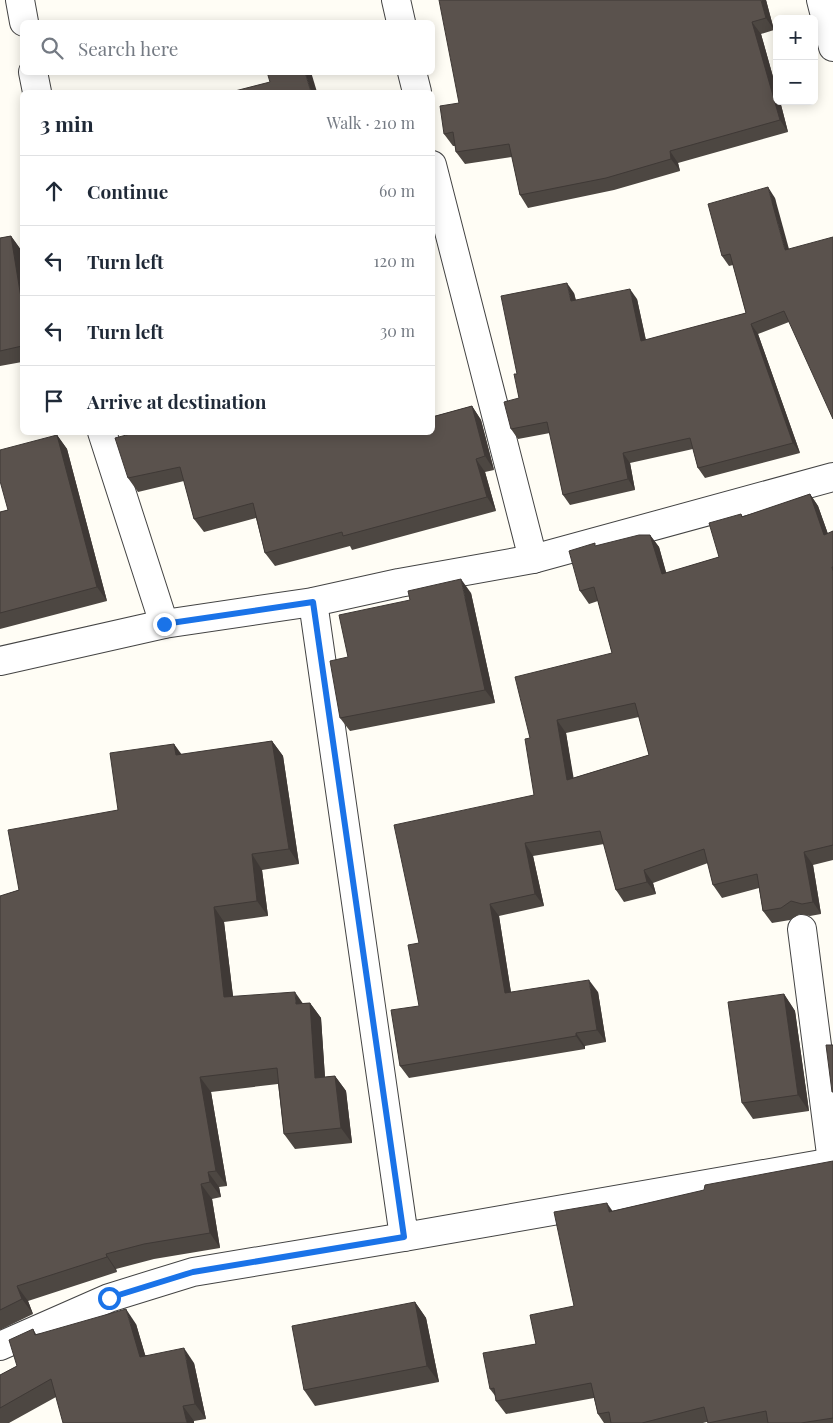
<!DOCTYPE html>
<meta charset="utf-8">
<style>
body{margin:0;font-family:"Playfair Display",serif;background:#f2f2f3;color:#1f2937}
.controls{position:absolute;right:15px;top:15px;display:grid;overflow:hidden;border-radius:8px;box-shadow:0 2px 12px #0003}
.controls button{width:45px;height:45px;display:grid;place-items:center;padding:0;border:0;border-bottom:1px solid #e0e1e3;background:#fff;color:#1f2937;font:25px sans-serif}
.stop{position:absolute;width:15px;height:15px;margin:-11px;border:4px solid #1a73e8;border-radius:50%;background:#fff}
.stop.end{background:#1a73e8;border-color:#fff;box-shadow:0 1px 5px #0008}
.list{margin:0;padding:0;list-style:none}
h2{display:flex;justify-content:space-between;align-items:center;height:65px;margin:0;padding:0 20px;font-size:21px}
h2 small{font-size:16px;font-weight:400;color:#747a83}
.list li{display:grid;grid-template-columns:32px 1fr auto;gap:15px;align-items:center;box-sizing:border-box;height:70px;padding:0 20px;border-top:1px solid #e0e1e3}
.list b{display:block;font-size:19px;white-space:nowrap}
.list em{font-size:16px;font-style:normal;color:#747a83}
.icon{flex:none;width:28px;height:28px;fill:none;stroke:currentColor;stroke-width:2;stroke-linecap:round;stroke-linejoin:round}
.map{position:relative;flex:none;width:833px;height:1423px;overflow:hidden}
.search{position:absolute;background:#fff;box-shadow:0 2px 12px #0003;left:20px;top:20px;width:415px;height:55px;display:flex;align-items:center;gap:12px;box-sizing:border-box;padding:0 18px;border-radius:8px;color:#747a83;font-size:19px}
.panel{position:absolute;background:#fff;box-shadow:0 2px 12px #0003;left:20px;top:90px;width:415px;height:345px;border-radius:8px}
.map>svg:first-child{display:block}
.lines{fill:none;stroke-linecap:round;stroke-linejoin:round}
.minor-casing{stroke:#444;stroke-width:30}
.minor{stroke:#fff;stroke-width:28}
.wall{fill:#4d4742;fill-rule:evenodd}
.shaded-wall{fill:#3f3936}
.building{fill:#5a524d;stroke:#3f3936;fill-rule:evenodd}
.route{stroke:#1a73e8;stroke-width:6}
</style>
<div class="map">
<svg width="833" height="1423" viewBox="0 0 833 1423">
<rect width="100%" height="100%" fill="#fffdf5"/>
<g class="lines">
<g class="minor-casing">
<g id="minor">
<path d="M20,0l4,22"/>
<path d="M396,0l5,22"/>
<path d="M821,0l12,47"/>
<path d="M33,72l4,20"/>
<path d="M412,72l5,20"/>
<path d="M432,165l101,394"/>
<path d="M102,432l62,192"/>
<path d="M313,602l91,635 429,-75"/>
<path d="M0,661l164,-37 149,-22 86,-19 134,-24 300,-82"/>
<path d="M802,929l30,233"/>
<path d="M0,1346l109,-48 84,-26 211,-35"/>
</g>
</g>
<use href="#minor" class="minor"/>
</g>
<g class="wall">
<path d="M766,0l8,30 -13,4 16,57v10h3l8,31 -110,31 2,8 -66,19 -86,18 -8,-13 -8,-38 -47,7 -9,-12 -1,-6h-2l-9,-12 15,-31z"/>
<path d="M775,198l14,124 -31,12 42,119 -95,25 -7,-10 -5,-19 -63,14 5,27 -65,15 -7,-10 -13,-62 -32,6 -7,-10 8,-31 -2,-24 57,-81 2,7 61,-1 9,41 100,-27 -13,-48 -4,1 -7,-10z"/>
<path d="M11,236l10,14 1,10v102l-22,4v-128z"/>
<path d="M432,406l3,10 37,-10 9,14 13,50 -9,2 11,39 -144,39 -2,-4 -75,20 -10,-13 -9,-35 -52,14 -10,-13 -10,-38 -46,11 -10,-14 6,-45 298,-1z"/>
<path d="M57,435l10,14 40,152 -107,28v-117l8,-2z"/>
<path d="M810,494l8,12 10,28 5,-3v329l-20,5 8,49 -11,2 -10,-2 -10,6 -18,3 -9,-12 -4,-23 -37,10 -9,-13 -5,-22 -55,20 3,11 -32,8 -8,-12 -12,-46 -71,12 11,50 -45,10 12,76h87l8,50 -21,4v3l-176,29 -9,-12 19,-60v-63l115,-148 -4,-57 82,-85 -14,-52 -9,3 -9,-13 16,-45 54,-11 9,12 7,26 53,-16 22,-43 2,3zM639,717l10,38 -76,23 -7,-45z"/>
<path d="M471,593l24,110 -145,28 -10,-13z"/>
<path d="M272,741l11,15 16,108 -37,6 6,46 -44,6 9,75 70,6h7l11,15 4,59 10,-1 11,15 6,52 -57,6 -11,-15 -6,-50 -67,8 16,94 -8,1 2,10 -9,2 8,49 -66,11 -38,10 1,3 -89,29 5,13 -33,16v-434l19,-6 99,-80 56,-66 7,11z"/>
<path d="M784,994l11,17 14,100 -56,8 -11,-16z"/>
<path d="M833,1162v261h-125l-1,-1 -4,1h-99l-6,-9 -4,-16 -88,16 -10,-13v-4l-6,-8 84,-83 38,-95z"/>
<path d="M415,1302l11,16 13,64 -124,24 -11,-16z"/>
<path d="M136,1324l9,31 49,8 12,56 -12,2 -138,-24 -47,26h-9v-48l17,-9 16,-37 3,5z"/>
</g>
<g class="shaded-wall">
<path d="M761,0h5l8,30 -8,-12z"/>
<path d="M752,22l9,12 16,57v10h3l8,31 -8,-12z"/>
<path d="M305,72h6l6,20h-6z"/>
<path d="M670,151l8,12 2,8 -9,-12z"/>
<path d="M768,187l7,11 17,62 -7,-10z"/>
<path d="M11,236l10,14 1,10v44z"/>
<path d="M567,283l7,10 4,19 -7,-11z"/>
<path d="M630,289l7,10 11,52 -7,-10z"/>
<path d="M751,324l7,10 42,119 -7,-10z"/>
<path d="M432,406l7,25 -7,-10z"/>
<path d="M472,406l9,14 13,50 -9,-14z"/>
<path d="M57,435l10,14 40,152 -10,-14z"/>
<path d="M623,453l7,10 5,27 -7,-11z"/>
<path d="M476,459l9,13 11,39 -9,-14z"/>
<path d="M810,494l8,12 15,42 -9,-13z"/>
<path d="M650,535l9,12 11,39 -8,-12z"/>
<path d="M461,579l10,14 24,110 -10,-13z"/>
<path d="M557,720l9,13 10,59 -9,-12z"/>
<path d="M272,741l11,15 16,108 -10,-15z"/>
<path d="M174,744l11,15 -9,-4z"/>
<path d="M525,843l8,13 11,50 -9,-12z"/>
<path d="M804,852l9,13 8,49 -8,-12z"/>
<path d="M252,854l10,16 6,46 -11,-15z"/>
<path d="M644,870l9,13 3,11 -9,-12z"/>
<path d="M490,904l9,12 14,90 -8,-13z"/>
<path d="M214,907l10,15 11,90 -11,-15z"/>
<path d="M589,980l9,12 8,50 -9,-12z"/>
<path d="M295,992l11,16 -10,-4z"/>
<path d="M784,994l11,17 14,100 -11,-16z"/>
<path d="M310,1003l11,15 5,75 -11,-15z"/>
<path d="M576,1033l9,13v3l-9,-13z"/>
<path d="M335,1076l11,15 6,52 -11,-15z"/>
<path d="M200,1077l11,15 16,94 -11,-15z"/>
<path d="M208,1172l11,15 2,10 -11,-15z"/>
<path d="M201,1184l11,15 8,49 -10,-15z"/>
<path d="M607,1203l9,13 -7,-4z"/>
<path d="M106,1254l10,15 1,3 -10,-15z"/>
<path d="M17,1286l11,15 5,13 -11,-15z"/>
<path d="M415,1302l11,16 13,64 -12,-16z"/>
<path d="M126,1309l10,15 14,47 -10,-14z"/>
<path d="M184,1348l10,15 12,56 -11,-15z"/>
<path d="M183,1406l11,15v2h-7z"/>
</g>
<g class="building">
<path d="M439,0h322l5,18 -14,4 28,98 -110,31 1,8 -65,19 -86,17 -11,-51 -53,8 -3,-20 -9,2 -4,-28 19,-3z"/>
<path d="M267,72h38l6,20h-80l39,-10z"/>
<path d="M768,187l17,63 48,-13v182l-49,-108 -33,13 42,119 -95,25 -8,-30 -67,15 5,26 -65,16 -16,-73 -36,7 -7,-27 15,-4 -5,-24h3l-16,-78 66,-13 4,18 59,-12 11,52 105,-28 -16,-59 -8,2 -14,-52z"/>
<path d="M11,236l11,68v42l-22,5v-113z"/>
<path d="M472,406l13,50 -9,3 11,38 -144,39 -1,-4 -77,21 -12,-50 -59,16 -14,-52 -52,11 -13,-40 19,-5v-1h298v-15z"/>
<path d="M57,435l40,152 -97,26v-101l8,-2 -8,-29v-31z"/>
<path d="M810,494l14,41 9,-4v36h-1l1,4v274l-29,7 9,50 -11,2 -11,-3 -10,7 -18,3 -6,-37 -44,11 -9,-36 -60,21 3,12 -31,8 -16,-59 -75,12 10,51 -45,10 15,89 84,-13 8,50 -21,3v3l-176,30 -9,-56 28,-4 -11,-61 11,-2 -25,-118 140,-30 -9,-56 5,-1 -15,-61 97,-24 -18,-66 -14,4 -11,-40 26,-8v3l44,-11h11l12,39 57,-17 -10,-34 32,-9 1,3zM635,703l14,52 -82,25 -10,-60z"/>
<path d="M461,579l24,111 -145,28 -10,-57 18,-4 -9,-42 71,-15 -2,-9z"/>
<path d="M272,741l17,108 -37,5 5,47 -43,6 10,90 71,-5 1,12 14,-1 5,75 20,-2 6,52 -57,6 -7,-66 -77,9 16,94 -8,1 2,10 -9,2 9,49 -66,11 -38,10 1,3 -90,29 5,13 -22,11v-414l19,-6 -11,-60 110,-20 -8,-57 64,-9 2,11z"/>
<path d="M784,994l14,101 -56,8 -14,-101z"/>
<path d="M826,1045h7v47h-1z"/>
<path d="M833,1161v257l-32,5h-33l-2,-12 -58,12 -4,-16 -62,16h-31l-2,-11 -11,2 -7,-31 -95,18 -2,-13 -4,1 -7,-36 53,-9 -6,-29 44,-9 -20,-94 53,-9 2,9 95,-22 1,-5z"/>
<path d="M415,1302l12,64 -123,24 -12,-64z"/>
<path d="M126,1309l14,48 44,-9 11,56 -12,2 4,17h-124l-12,-44 -51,29v-33l17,-9 -8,-26 24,-11 2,6z"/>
</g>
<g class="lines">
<path class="route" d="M109,1298l84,-26 211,-35 -91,-635 -149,22"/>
</g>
</svg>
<div class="controls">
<button>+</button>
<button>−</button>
</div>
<div class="stop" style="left:109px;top:1298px"></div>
<div class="stop end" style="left:164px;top:624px"></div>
<div class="search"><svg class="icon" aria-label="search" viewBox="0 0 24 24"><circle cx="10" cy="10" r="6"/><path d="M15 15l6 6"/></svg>Search here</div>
<section class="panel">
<h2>3 min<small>Walk · 210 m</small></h2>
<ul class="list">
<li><svg class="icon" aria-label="ahead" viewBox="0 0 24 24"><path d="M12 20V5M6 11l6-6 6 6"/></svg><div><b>Continue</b></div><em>60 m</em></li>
<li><svg class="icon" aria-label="left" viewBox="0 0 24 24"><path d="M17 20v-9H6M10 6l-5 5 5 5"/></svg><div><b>Turn left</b></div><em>120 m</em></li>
<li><svg class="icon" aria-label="left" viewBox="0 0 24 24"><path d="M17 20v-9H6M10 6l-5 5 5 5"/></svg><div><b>Turn left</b></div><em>30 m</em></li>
<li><svg class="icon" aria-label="arrive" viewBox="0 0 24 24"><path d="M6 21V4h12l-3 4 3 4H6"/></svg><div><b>Arrive at destination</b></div></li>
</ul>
</section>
</div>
